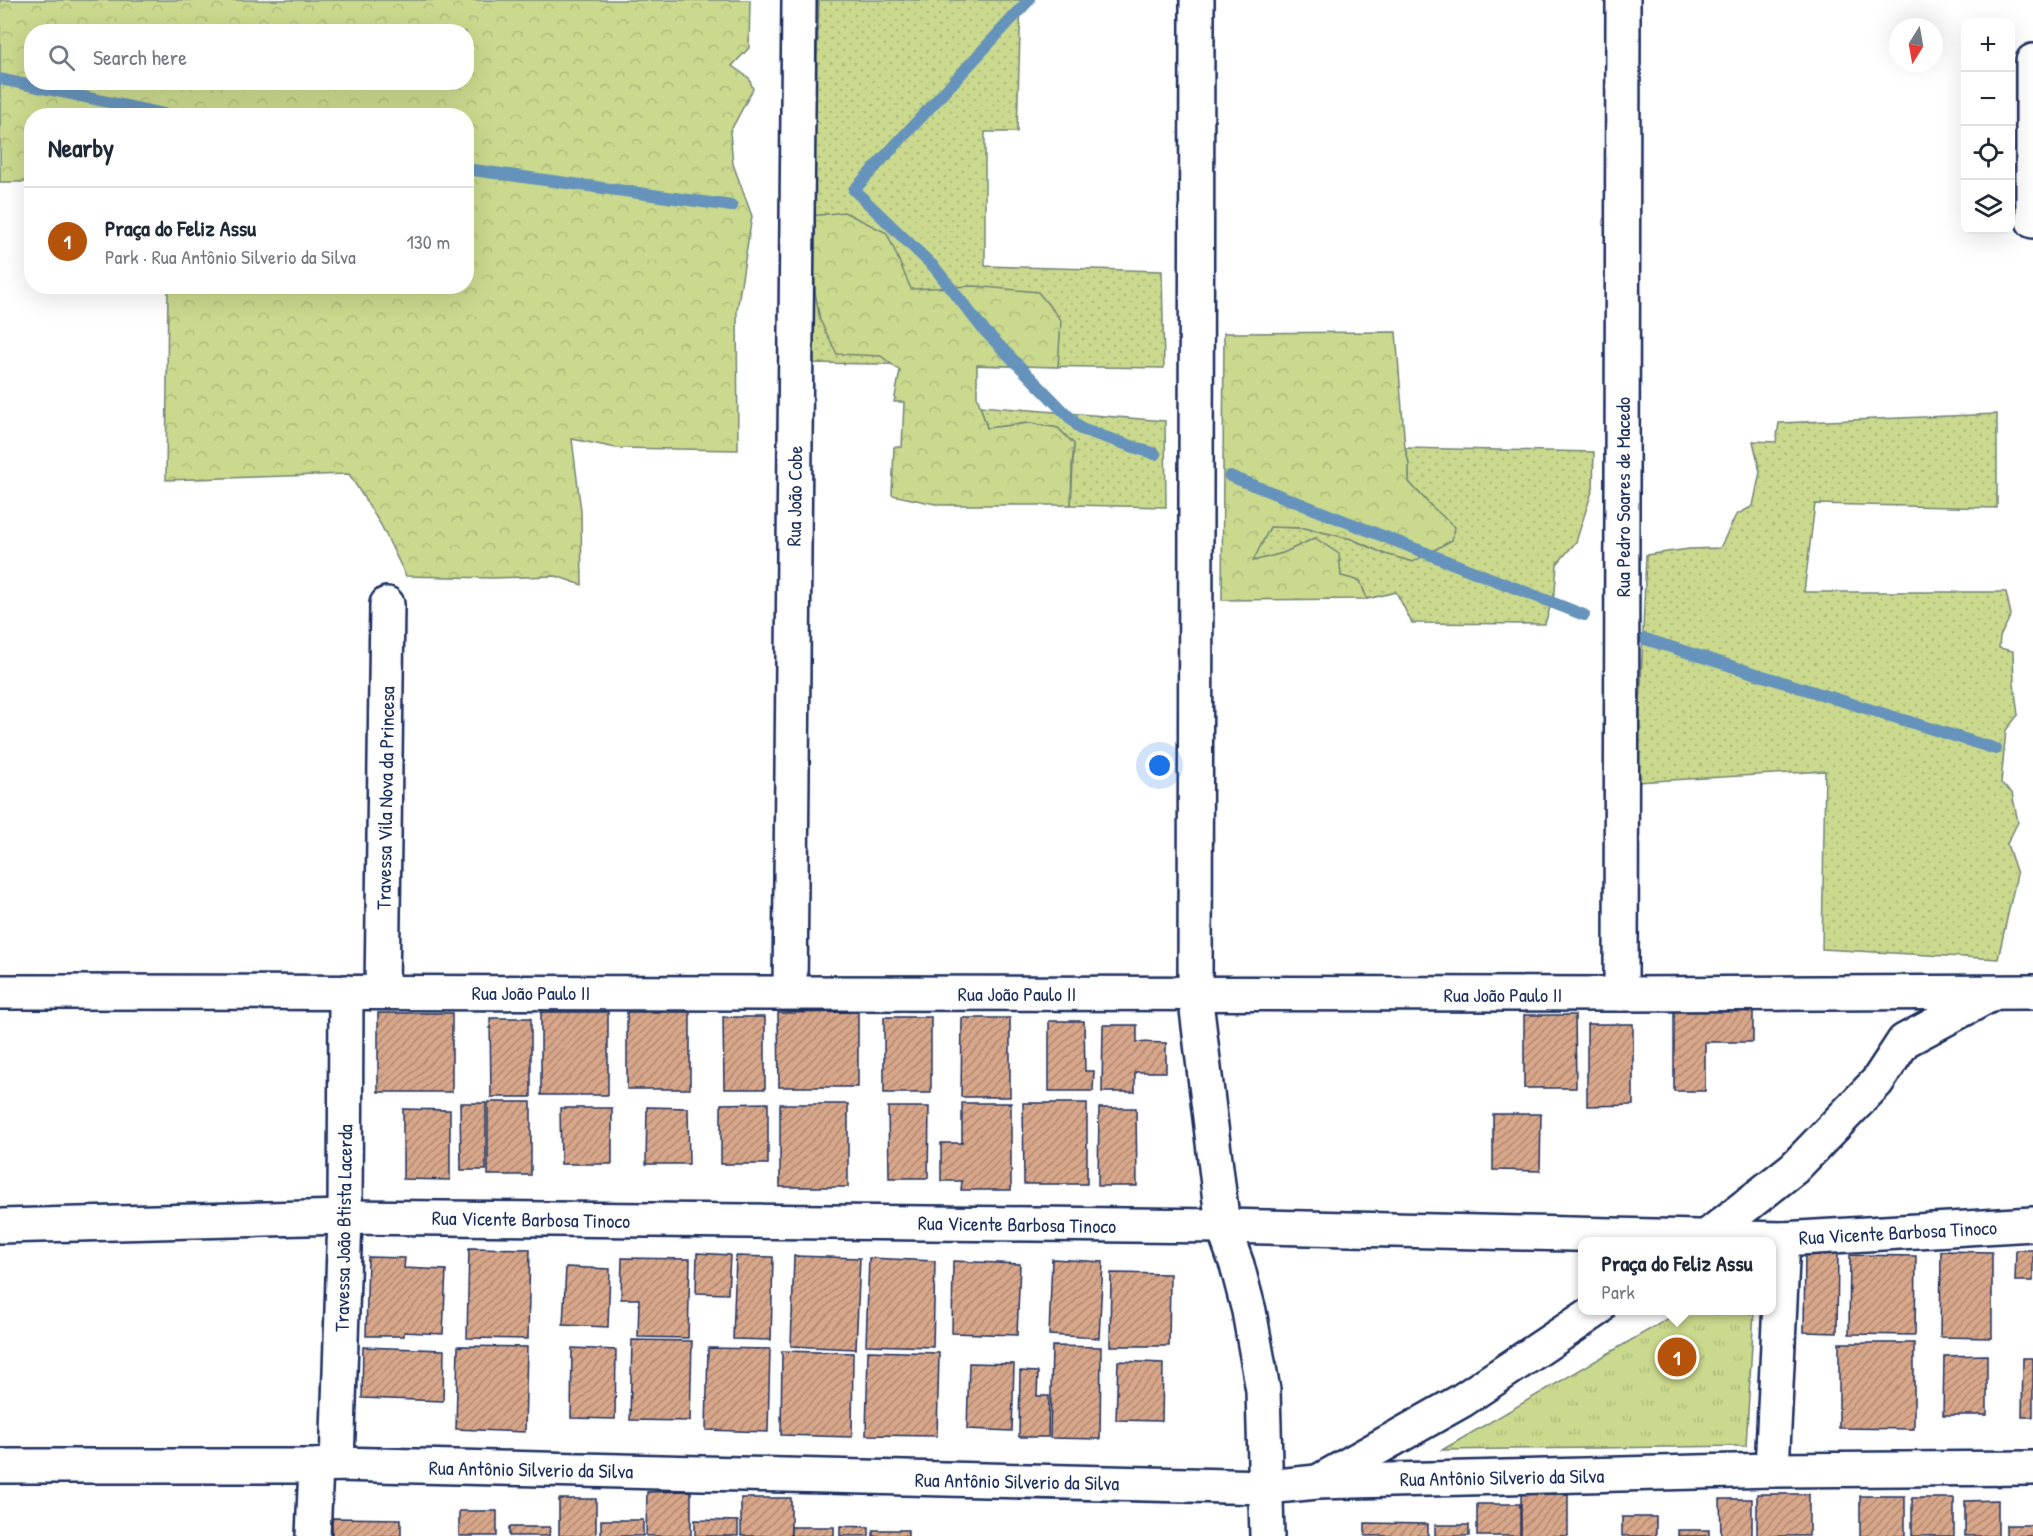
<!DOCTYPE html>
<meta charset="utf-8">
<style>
body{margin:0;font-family:"Patrick Hand",sans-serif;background:#f2f2f3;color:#1f2937}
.controls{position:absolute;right:18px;top:18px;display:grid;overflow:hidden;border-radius:12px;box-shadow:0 6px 24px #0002}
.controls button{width:54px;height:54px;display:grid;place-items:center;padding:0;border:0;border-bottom:2px solid #e0e1e3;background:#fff;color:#1f2937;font:30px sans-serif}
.compass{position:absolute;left:1889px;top:18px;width:54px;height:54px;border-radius:50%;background:#fff;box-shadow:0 6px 24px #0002;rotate:191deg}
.you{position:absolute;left:1160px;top:766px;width:21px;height:21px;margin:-15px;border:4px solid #fff;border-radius:50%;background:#1a73e8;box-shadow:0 0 0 9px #1a73e833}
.badge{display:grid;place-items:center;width:39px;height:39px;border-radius:50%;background:#b45309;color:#fff;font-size:20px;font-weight:700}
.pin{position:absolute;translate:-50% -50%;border:3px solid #fff;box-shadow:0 2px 6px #0006}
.popup{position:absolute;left:1578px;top:1237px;width:198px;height:78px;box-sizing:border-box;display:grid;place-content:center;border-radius:12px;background:#fff;filter:drop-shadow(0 2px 4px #0005);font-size:20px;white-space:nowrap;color:#747a83}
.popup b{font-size:22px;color:#1f2937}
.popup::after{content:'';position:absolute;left:50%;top:100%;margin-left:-12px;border:12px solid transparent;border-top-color:#fff}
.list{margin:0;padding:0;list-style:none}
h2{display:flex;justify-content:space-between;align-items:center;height:78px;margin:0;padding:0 24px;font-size:26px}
h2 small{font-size:20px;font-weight:400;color:#747a83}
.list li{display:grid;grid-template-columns:39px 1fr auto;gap:18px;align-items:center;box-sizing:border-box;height:108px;padding:0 24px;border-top:2px solid #e0e1e3}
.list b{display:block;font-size:22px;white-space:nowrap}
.list p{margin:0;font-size:20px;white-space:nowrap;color:#747a83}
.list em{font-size:20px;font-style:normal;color:#747a83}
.icon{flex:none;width:33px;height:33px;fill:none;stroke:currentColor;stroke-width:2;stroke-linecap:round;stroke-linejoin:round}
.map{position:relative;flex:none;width:2033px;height:1536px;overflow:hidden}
.search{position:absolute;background:#fff;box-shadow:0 6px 24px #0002;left:24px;top:24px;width:450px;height:66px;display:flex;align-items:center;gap:15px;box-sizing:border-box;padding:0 21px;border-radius:24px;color:#747a83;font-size:22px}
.panel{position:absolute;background:#fff;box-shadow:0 6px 24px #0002;left:24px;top:108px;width:450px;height:186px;border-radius:24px}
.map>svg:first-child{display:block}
.grass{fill:url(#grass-dots);stroke:#728476;stroke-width:1.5}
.forest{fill:url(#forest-crowns);stroke:#728476;stroke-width:1.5;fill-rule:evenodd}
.park{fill:url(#park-tufts);stroke:#728476;stroke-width:1.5}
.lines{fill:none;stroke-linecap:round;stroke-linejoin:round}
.stream{stroke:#6693bb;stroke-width:12}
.building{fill:url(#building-hatch);stroke:#1b2f5e;stroke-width:1.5}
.minor-casing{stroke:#1b2f5e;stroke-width:38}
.minor{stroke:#fff;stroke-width:33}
.labels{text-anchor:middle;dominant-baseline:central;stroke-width:4.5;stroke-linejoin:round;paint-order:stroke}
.street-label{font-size:20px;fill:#1b2f5e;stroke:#fff}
</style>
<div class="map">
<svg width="2033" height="1536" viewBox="0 0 2033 1536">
<defs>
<pattern id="grass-dots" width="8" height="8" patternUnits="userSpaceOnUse" patternTransform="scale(1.5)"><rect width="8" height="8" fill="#cad98d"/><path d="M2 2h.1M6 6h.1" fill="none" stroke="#adbb7c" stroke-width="1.8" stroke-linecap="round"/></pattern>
<pattern id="forest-crowns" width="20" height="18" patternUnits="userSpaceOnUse" patternTransform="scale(1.5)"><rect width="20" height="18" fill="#cad98d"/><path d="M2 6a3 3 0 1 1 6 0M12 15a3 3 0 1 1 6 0" fill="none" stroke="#adbb7c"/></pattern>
<pattern id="park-tufts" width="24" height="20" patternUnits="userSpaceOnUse" patternTransform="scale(1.5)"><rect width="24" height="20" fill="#cad98d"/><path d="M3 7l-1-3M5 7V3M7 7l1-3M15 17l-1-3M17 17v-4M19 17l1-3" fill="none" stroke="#adbb7c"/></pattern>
<pattern id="building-hatch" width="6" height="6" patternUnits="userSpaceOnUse" patternTransform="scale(1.5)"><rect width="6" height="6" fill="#d8a78a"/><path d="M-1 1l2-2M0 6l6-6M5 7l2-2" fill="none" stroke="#ae8874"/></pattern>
</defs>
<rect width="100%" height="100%" fill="#fff"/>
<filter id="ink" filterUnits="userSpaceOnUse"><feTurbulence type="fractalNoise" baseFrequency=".0167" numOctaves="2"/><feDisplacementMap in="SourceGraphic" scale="12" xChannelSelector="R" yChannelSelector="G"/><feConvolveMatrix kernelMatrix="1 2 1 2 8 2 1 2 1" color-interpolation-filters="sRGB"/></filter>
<g filter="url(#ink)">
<g class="grass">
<path d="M819,0h202l-4,132h-32v134l177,5 2,97 -358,-5z"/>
<path d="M980,406l185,15 1,86 -95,-2 3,-61 -16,-16 -28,-5 -43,5z"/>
<path d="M1997,414v94l-182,-4 -11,88h202l5,23 -11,22 -1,11 14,3 1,32 4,32 -12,15 -5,53 11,10 6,29 -11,22 10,30 -19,85 -176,-10 3,-178 -188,11 9,-227 43,-6 31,-1 16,-33 17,-9 7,-34 -7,-31 23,1 3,-19z"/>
<path d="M1405,448l189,4 -1,36 -17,54 -19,22 -2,27 -10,33 -133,-1 -16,-31 -29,7 -7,-18 -19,-5 -26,-38 -31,15 -32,9 18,-35 35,1 47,11 33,15 69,-27 -23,-21 -22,-24v-18z"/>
</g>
<g class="forest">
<path d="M0,0h750l-1,48 -17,18 17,12 4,11 -23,43 3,32 19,52 -15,94 1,140 -122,-2 -44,-9 9,72 1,74 -26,-9 -64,2 -86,-2 -25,-51 -32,-51 -183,6 2,-193 298,-1v-170h-434l-1,66h-31zM32,32h434v50h-434z"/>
<path d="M844,212l43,21 24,56 63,-3 64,6 23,28 -3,47 -81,-2v31l10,32 43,-5 28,5 16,16 -2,22 -1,39h-131l-48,-10 2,-48h8l2,-45h-10l6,-31 -19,-15 -44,-2 -17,-34 -5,-28 -4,-76z"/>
<path d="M1396,332l9,116 4,16v18l22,24 24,21 -3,13 -39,22 -28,-8 -33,-15 -47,-11 -35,-1 -17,34 30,-8 32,-15 24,16 2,22 19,5 7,18 -145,1 2,-267z"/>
</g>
<path class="park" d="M1683,1310l71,1 -8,135 -304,4z"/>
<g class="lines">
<g class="stream">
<path d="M1029,0l-175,190 81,78 48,61 98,100 74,25"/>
<path d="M0,79l174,37"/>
<path d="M466,169l266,37"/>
<path d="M1230,476l354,139"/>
<path d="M1645,639l351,110"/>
</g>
</g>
<g class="building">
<path d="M1674,1009h79v33h-48v49h-31z"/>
<rect x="541" y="1012" width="67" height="83"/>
<rect x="627" y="1012" width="63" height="77"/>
<path d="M858,1012v75h-79l-1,-74z"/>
<rect x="378" y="1013" width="74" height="79"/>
<path d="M1524,1015h51l1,73h-52z"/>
<path d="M723,1017h42v72h-41z"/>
<rect x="884" y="1017" width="47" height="76"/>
<path d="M490,1018h41v79h-40z"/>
<path d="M962,1018h48v79h-49z"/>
<path d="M1049,1021h35l1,50h9l-1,20h-44z"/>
<path d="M1587,1024h46v81l-46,1z"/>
<path d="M1103,1025h34v17l29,1v29h-31v20h-33z"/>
<rect x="488" y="1102" width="43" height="73"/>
<path d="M460,1103h26v67h-25z"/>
<path d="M768,1103v61h-47v-60z"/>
<path d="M962,1103h49v87h-50l1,-9h-21v-38h21z"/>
<path d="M1023,1103h64v81h-63z"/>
<rect x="780" y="1104" width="68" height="83"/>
<path d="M647,1107l41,1 1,56h-43z"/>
<path d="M888,1107h41l-1,71h-39z"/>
<path d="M560,1108h52v56h-51z"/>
<path d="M1099,1108h37l1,78h-39z"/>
<path d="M403,1109l47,1v70l-47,-1z"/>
<path d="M1493,1114h48l-1,57 -47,-1z"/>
<path d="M469,1248l61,1 -2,90 -61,-1z"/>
<path d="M1805,1250l33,1 -1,82 -33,-1z"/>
<path d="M2016,1250h17v31h-18z"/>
<path d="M1941,1251l51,1v86l-52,-1z"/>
<path d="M697,1253l33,2 -2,39 -32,-1z"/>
<path d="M1850,1255l66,1 -1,79 -66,-1z"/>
<path d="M736,1256l37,1 -2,83 -38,-1z"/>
<path d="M794,1256l66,2 -4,91 -65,-3z"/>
<path d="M368,1257l37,1 -1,10 42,2 -3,64 -39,-2v4h-38z"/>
<path d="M622,1258l68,1 -2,79 -50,-1 1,-38h-18z"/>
<path d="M869,1258l66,3 -2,86 -67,-2z"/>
<path d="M1052,1259l51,3 -4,76 -50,-3z"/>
<path d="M953,1261l67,3 -3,71 -65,-2z"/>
<path d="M566,1267l44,2 -2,58 -45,-2z"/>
<path d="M1111,1273l59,1 -1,72h-59z"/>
<path d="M632,1340l60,1 -2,80 -60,-1z"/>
<path d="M1839,1343h75v86l-75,-1z"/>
<path d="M458,1346l69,1 -2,85 -69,-3z"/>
<path d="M1052,1346l49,1 -1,92 -50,-1z"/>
<path d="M363,1347l81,3 -1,51 -81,-3z"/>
<path d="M572,1348l44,2 -1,69 -44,-1z"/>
<path d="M708,1348l62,1 -2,83 -62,-2z"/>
<path d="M782,1351l71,2 -1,84 -71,-2z"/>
<path d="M868,1351l71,2 -2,83 -71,-1z"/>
<path d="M1987,1355v60h-44l1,-59z"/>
<path d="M2023,1358h10v59h-11z"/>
<path d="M1118,1361l45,2 -1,58 -46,-1z"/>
<path d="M969,1363l45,1 -2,67 -45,-2z"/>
<path d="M1020,1371l18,1 -1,24h12l-1,41h-29z"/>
<path d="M691,1491v45h-45l1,-44z"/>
<rect x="1521" y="1494" width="47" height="42"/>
<rect x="1757" y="1494" width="52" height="42"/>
<rect x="1860" y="1496" width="45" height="40"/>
<rect x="741" y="1498" width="50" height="38"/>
<rect x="1912" y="1498" width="42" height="38"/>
<rect x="559" y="1499" width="37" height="37"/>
<path d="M1720,1499h32v37h-31z"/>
<path d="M1998,1500v36h-33v-35z"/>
<rect x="1477" y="1504" width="43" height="32"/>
<rect x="459" y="1511" width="38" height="25"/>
<rect x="1622" y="1517" width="34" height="19"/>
<path d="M332,1518l69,1v17h-69z"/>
<rect x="601" y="1520" width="42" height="16"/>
<path d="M695,1520l43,1v15h-43z"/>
<path d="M1365,1523l63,1v12h-63z"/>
<rect x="1435" y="1525" width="34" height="11"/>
<rect x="2006" y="1525" width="27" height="11"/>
<path d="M840,1526l29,1v9h-29z"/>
<path d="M509,1527h41l-1,9h-40z"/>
<rect x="791" y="1527" width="43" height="9"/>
<rect x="873" y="1530" width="35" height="6"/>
<rect x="1678" y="1530" width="31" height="6"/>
</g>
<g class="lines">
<g class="minor-casing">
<g id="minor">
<path d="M1197,0l-2,993 28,233 14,39 12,46 14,79 4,146"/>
<path d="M2033,61v160"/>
<path d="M0,992l1621,2 412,-2"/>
<path d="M382,992l5,-388"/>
<path d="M790,992l9,-992"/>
<path d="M1621,994l2,-994"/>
<path d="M0,1226l345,-9 878,9 560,13 250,-15"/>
<path d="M1700,1242l94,-74 83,-86 27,-41 88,-47"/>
<path d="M337,1464l8,-247 1,-225"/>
<path d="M0,1466h316l21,-2 930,23 50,-5 455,-12 261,-2"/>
<path d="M1772,1470l11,-231"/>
<path d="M1321,1480l140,-79 136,-91"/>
<path d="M313,1536l3,-70"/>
</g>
</g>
<use href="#minor" class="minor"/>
</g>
</g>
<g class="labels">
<g class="street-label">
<text transform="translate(794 496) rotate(-89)">Rua João Cobe</text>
<text transform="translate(1622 497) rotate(-90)">Rua Pedro Soares de Macedo</text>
<text transform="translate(385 798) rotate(-89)">Travessa Vila Nova da Princesa</text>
<text x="531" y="992">Rua João Paulo II</text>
<text x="1017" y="993">Rua João Paulo II</text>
<text x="1503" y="994">Rua João Paulo II</text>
<text transform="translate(531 1219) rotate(1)">Rua Vicente Barbosa Tinoco</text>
<text transform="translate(1017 1224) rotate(1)">Rua Vicente Barbosa Tinoco</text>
<text transform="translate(343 1228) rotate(-89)">Travessa João Btista Lacerda</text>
<text transform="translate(1898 1232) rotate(-3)">Rua Vicente Barbosa Tinoco</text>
<text transform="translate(531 1469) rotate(1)">Rua Antônio Silverio da Silva</text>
<text transform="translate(1502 1477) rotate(-1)">Rua Antônio Silverio da Silva</text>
<text transform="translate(1017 1481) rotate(1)">Rua Antônio Silverio da Silva</text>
</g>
</g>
</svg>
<div class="controls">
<button>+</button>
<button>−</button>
<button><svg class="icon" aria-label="locate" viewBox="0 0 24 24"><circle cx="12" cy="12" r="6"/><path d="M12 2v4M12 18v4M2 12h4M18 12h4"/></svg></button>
<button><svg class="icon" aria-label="layers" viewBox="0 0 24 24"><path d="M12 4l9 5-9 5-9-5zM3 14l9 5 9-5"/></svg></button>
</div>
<svg class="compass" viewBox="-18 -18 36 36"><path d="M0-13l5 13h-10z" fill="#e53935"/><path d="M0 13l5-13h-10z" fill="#747a83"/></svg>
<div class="you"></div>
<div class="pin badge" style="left:1677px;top:1357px">1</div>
<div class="popup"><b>Praça do Feliz Assu</b>Park</div>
<div class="search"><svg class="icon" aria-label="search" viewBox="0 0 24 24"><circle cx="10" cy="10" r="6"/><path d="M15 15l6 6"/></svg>Search here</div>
<section class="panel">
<h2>Nearby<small></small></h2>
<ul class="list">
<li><span class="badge">1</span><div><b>Praça do Feliz Assu</b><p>Park · Rua Antônio Silverio da Silva</p></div><em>130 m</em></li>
</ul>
</section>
</div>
